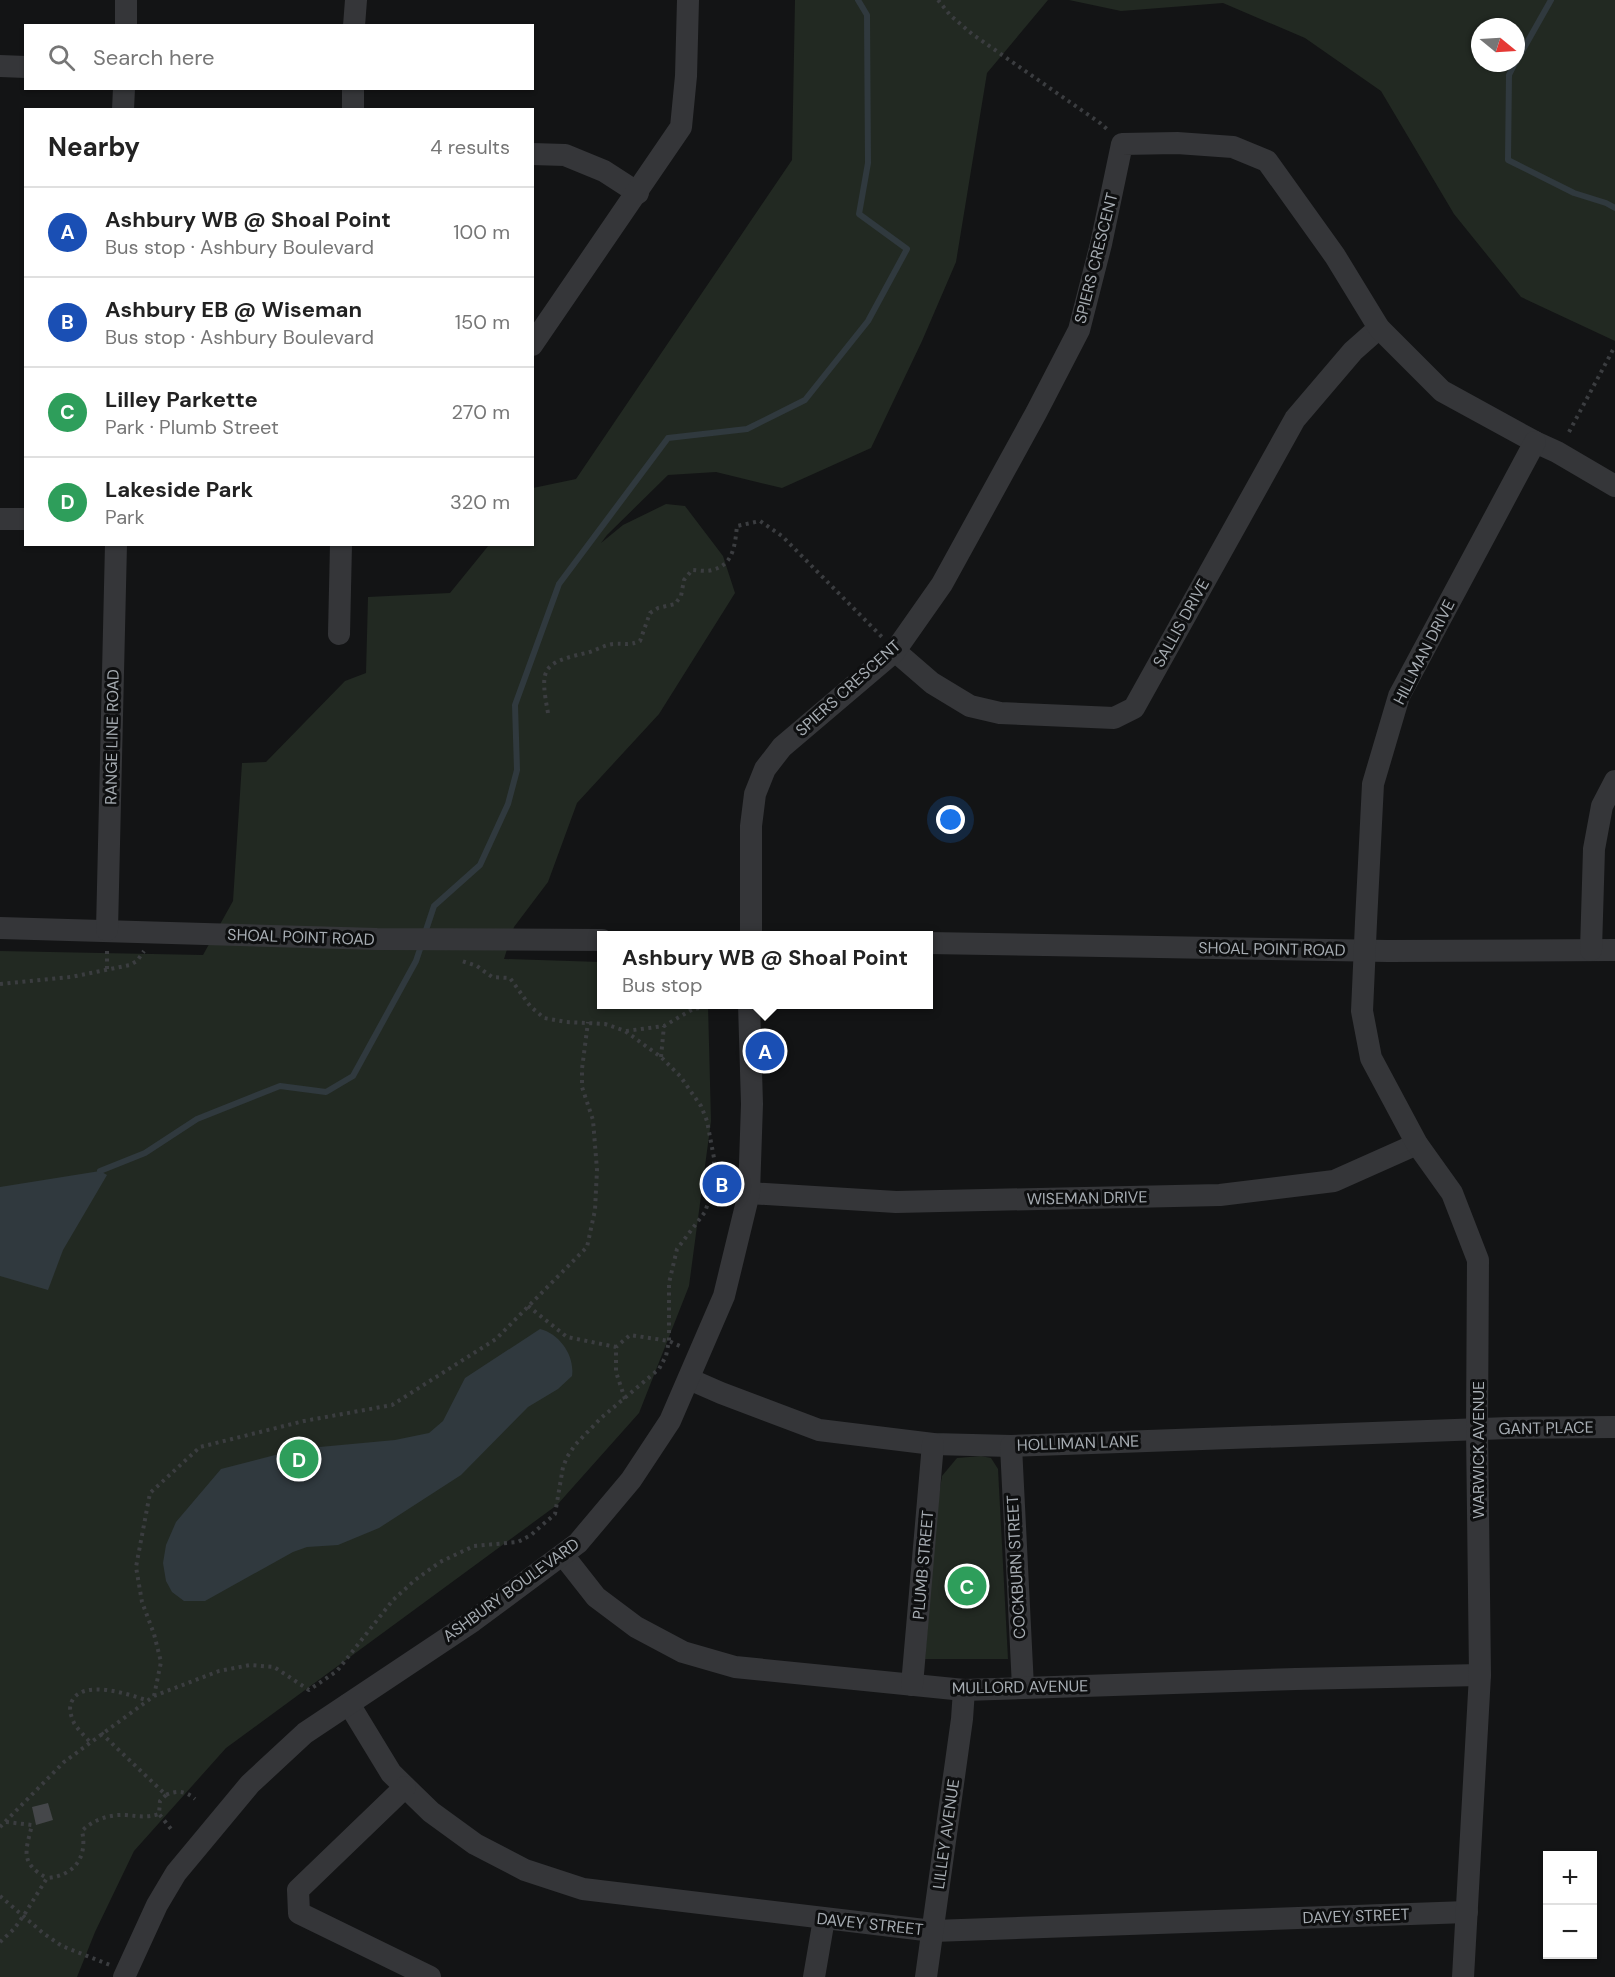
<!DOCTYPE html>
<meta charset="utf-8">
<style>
body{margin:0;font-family:"DM Sans",sans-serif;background:#f2f2f2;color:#222}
.controls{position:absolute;right:18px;bottom:18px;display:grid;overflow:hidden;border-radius:0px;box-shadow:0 2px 4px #0004}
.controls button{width:54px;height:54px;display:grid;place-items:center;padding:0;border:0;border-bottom:2px solid #e0e0e0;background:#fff;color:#222;font:30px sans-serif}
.compass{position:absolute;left:1471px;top:18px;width:54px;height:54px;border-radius:50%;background:#fff;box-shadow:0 2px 4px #0004;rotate:108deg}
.you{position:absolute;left:951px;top:820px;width:21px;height:21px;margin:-15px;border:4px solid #fff;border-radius:50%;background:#1a73e8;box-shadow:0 0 0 9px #1a73e833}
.badge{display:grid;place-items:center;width:39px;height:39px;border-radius:50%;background:#0b8043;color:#fff;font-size:20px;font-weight:700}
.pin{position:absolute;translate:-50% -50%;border:3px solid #fff;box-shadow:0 2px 6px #0006}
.popup{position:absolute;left:597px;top:931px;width:336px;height:78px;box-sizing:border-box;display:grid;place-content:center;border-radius:0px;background:#fff;filter:drop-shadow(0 2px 4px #0005);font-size:20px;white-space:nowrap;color:#767676}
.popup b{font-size:22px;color:#222}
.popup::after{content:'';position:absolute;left:50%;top:100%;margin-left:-12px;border:12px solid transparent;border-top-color:#fff}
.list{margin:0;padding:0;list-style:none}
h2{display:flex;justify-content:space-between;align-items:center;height:78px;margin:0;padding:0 24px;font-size:26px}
h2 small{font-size:20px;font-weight:400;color:#767676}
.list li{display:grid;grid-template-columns:39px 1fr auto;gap:18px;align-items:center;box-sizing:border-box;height:90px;padding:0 24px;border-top:2px solid #e0e0e0}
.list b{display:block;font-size:22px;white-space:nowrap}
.list p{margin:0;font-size:20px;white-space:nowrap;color:#767676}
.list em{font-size:20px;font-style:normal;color:#767676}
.icon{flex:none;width:33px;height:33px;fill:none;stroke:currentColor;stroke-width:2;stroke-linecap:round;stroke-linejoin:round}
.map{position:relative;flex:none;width:1615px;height:1977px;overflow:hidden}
.search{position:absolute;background:#fff;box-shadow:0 2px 4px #0004;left:24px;top:24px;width:510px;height:66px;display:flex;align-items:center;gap:15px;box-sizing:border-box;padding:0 21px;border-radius:0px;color:#767676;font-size:22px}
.panel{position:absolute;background:#fff;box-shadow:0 2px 4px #0004;left:24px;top:108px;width:510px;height:438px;border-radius:0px}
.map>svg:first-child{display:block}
.green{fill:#222922;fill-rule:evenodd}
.water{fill:#30393e}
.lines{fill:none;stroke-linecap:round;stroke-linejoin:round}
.stream{stroke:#30393e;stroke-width:6}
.building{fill:#45474a}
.path{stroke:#3b3d40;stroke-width:4;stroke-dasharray:3 4.5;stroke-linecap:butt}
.minor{stroke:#353639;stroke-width:22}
.labels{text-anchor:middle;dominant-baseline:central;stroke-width:6;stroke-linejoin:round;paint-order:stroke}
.street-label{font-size:16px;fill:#a7adb3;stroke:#0e0f10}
</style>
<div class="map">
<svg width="1615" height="1977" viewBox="0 0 1615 1977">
<rect width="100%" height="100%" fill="#131415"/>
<g class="green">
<path d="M795,0h253l-61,73 -31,189 -34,79 -51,107 -89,40 -66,-16 -48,3 -61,60 -6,8 22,-18 43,-21 19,2 38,50 12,37 -76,121 -82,89 -29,79 -34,45 -10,32 97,3 1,42 106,1 3,116 -22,165 -50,127 -82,92 -331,243 -92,103 -39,81 -18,45h-77v-1026l203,4 30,-54 9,-138 24,-1 79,-81 21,-8 2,-76 82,-4 39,-48 43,-1 1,-56 43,-9 216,-319z"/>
<path d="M1069,0h546v341l-94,-44 -67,-83 -73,-123 -76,-53 -82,-35 -102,8zM1480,27h36v36h-36z"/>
<path d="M981,1456l10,2 7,11 10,190h-83l11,-146 6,-37 15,-18z"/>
</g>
<g class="water">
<path d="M100,1171l7,4 -44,75 -15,40 -48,-14v-89z"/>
<path d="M540,1329c20,5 35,27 32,47l-14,13 -30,18 -67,68 -82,53 -41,17 -31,2 -14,5 -88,49h-21l-12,-9 -6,-11 -3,-18 3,-18 10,-23 45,-53 77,-20 97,-9 34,-7 14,-12 22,-43z"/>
</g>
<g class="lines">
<g class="stream">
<path d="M1516,62l35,-62"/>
<path d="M1515,63l-6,12 -1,85 66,33 32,10 9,5"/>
<path d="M425,933l9,-27 46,-41 28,-61 9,-34 -2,-65 44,-121 109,-146 79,-9 58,-29 63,-79 39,-72 -48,-35 9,-51 -1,-148 -9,-15"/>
<path d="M100,1171l45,-18 52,-34 83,-33 46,6 27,-16 63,-115 6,-18"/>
</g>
</g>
<path class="building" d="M48,1803l5,17 -17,5 -4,-18z"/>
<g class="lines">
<g class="path">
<path d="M938,0l12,15 22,19 128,89 9,8"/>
<path d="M1569,432l46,-86"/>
<path d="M548,713c-8,-44 -7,-50 38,-60 9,-2 18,-8 27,-9 12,-1 15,2 27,-3l10,-28 8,-5 17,-4 6,-8 3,-16 8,-10c6,0 14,2 20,0 22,-5 23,-26 25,-44l23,-5 22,15 100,101"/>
<path d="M107,969v-20"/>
<path d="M0,984l71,-7 59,-12 7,-4 7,-10"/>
<path d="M626,1031l38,-5 29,-17 28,-5"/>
<path d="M661,1057l3,-31"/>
<path d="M715,1170l15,2"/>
<path d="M528,1306l39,31 49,10"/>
<path d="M625,1399l-9,-27v-25l14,-12 39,6 13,6"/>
<path d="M154,1696l7,-34 -7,-28 -12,-32 -6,-35 14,-74 50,-46 104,-26 88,-16 104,-66 91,-92 8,-37 2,-40 -4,-50 -11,-33v-18l6,-47"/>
<path d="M101,1733l65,62c11,-5 20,-4 29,4"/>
<path d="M89,1741c-5,-6 -11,-11 -15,-18 -3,-7 -6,-15 -2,-22 11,-22 56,-7 74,-1"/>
<path d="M166,1795l-6,6 -1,13 12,15"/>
<path d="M6,1822l26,3c-6,25 -13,38 15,53"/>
<path d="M0,1827l64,-65 90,-66 65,-25 31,-6 24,2 35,23 28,-19 56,-71 22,-20 25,-18 34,-16 44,-4 13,-7 9,-8 15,-13 8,-47 4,-10 8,-12 26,-27 58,-49 7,-13 3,-15v-58l8,-34 28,-37 9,-27v-27l-7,-37 -6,-15 -21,-30 -19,-19 -36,-26 -20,-7 -39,-2 -22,-4 -14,-12 -20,-28 -18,-1 -15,-11 -15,-5"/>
<path d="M0,1896l43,37 19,13 48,19"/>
<path d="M0,1942l14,-13 10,-14 23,-37c27,-2 41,-21 35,-47 10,-11 28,-17 44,-16 12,1 20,3 33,-1"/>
</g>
<g class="minor">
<path d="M126,26v-26"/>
<path d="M354,26l2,-26"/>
<path d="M0,66l26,1"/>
<path d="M123,110l1,-22"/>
<path d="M353,110v-22"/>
<path d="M532,154l33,1 39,16 34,22"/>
<path d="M532,345l149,-218 5,-51 2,-76"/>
<path d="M0,519h26"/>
<path d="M339,634l2,-90"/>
<path d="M895,651l37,32 38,23 30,7 114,5 20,-10 161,-289 58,-68 26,-23"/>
<path d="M0,928l377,11 225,1"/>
<path d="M107,930l9,-386"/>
<path d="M751,936v-110l4,-32 10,-25 17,-22 113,-96 47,-67 94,-171 43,-83 22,-86 21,-100 55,-1 56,4 34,14 68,95 44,72 63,63 93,51 22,10 58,34"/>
<path d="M928,943l460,8 227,-1"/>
<path d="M1591,950l3,-101 8,-43 13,-25"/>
<path d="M749,1193l147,9 324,-7 114,-14 83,-37"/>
<path d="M689,1379l32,14 98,37 114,14 78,2 498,-18 106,-1"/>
<path d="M1011,1446l12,241"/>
<path d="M563,1555l33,42 40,30 47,25 52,15 229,23 332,-11 184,-4"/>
<path d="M912,1685l21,-241"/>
<path d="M349,1704l42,69 40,39 44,32 50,26 58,19 350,42 534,-19"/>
<path d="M405,1787l-107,103 1,23 131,64"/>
<path d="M124,1977l33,-72 19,-32 74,-89 55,-51 168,-112 105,-78 53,-63 39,-59 54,-125 25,-103 3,-89 -3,-100"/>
<path d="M814,1977l10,-58"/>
<path d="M926,1977l36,-258 2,-29"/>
<path d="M1463,1977l17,-302 -3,-246 1,-169 -26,-67 -35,-49 -46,-86 -9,-47 4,-89 7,-138 26,-88 136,-254"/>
</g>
</g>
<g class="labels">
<g class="street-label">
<text transform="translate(1096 258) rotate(-76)">SPIERS CRESCENT</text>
<text transform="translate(1181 623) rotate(-61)">SALLIS DRIVE</text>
<text transform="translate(1424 652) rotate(-63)">HILLMAN DRIVE</text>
<text transform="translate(848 688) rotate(-42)">SPIERS CRESCENT</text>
<text transform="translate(112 737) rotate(-89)">RANGE LINE ROAD</text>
<text transform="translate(301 937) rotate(2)">SHOAL POINT ROAD</text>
<text transform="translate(1272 949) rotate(1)">SHOAL POINT ROAD</text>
<text transform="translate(1087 1198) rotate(-1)">WISEMAN DRIVE</text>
<text transform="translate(1546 1428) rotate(-1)">GANT PLACE</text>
<text transform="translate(1078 1443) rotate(-2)">HOLLIMAN LANE</text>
<text transform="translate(1478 1450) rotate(-90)">WARWICK AVENUE</text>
<text transform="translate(923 1565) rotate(-85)">PLUMB STREET</text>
<text transform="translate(1016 1567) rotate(-93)">COCKBURN STREET</text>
<text transform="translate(511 1590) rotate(-36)">ASHBURY BOULEVARD</text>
<text transform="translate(1020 1687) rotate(-1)">MULLORD AVENUE</text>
<text transform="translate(946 1834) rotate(-82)">LILLEY AVENUE</text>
<text transform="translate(1356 1916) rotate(-2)">DAVEY STREET</text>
<text transform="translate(870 1924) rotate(6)">DAVEY STREET</text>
</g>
</g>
</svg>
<div class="controls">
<button>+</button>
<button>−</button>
</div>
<svg class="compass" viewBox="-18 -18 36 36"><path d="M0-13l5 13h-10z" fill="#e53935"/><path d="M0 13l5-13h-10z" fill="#767676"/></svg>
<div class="you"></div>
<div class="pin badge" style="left:765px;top:1051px;background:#1a4fb4">A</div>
<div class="popup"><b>Ashbury WB @ Shoal Point</b>Bus stop</div>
<div class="pin badge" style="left:722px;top:1184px;background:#1a4fb4">B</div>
<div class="pin badge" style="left:967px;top:1586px;background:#2e9e5b">C</div>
<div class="pin badge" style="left:299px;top:1459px;background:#2e9e5b">D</div>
<div class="search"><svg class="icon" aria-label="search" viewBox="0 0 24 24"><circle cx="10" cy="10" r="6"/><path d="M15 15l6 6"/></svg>Search here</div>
<section class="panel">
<h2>Nearby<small>4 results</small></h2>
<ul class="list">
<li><span class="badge" style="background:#1a4fb4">A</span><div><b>Ashbury WB @ Shoal Point</b><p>Bus stop · Ashbury Boulevard</p></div><em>100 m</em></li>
<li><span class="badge" style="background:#1a4fb4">B</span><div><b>Ashbury EB @ Wiseman</b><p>Bus stop · Ashbury Boulevard</p></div><em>150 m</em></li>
<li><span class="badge" style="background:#2e9e5b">C</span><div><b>Lilley Parkette</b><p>Park · Plumb Street</p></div><em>270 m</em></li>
<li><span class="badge" style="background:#2e9e5b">D</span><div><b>Lakeside Park</b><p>Park</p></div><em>320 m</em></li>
</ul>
</section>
</div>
